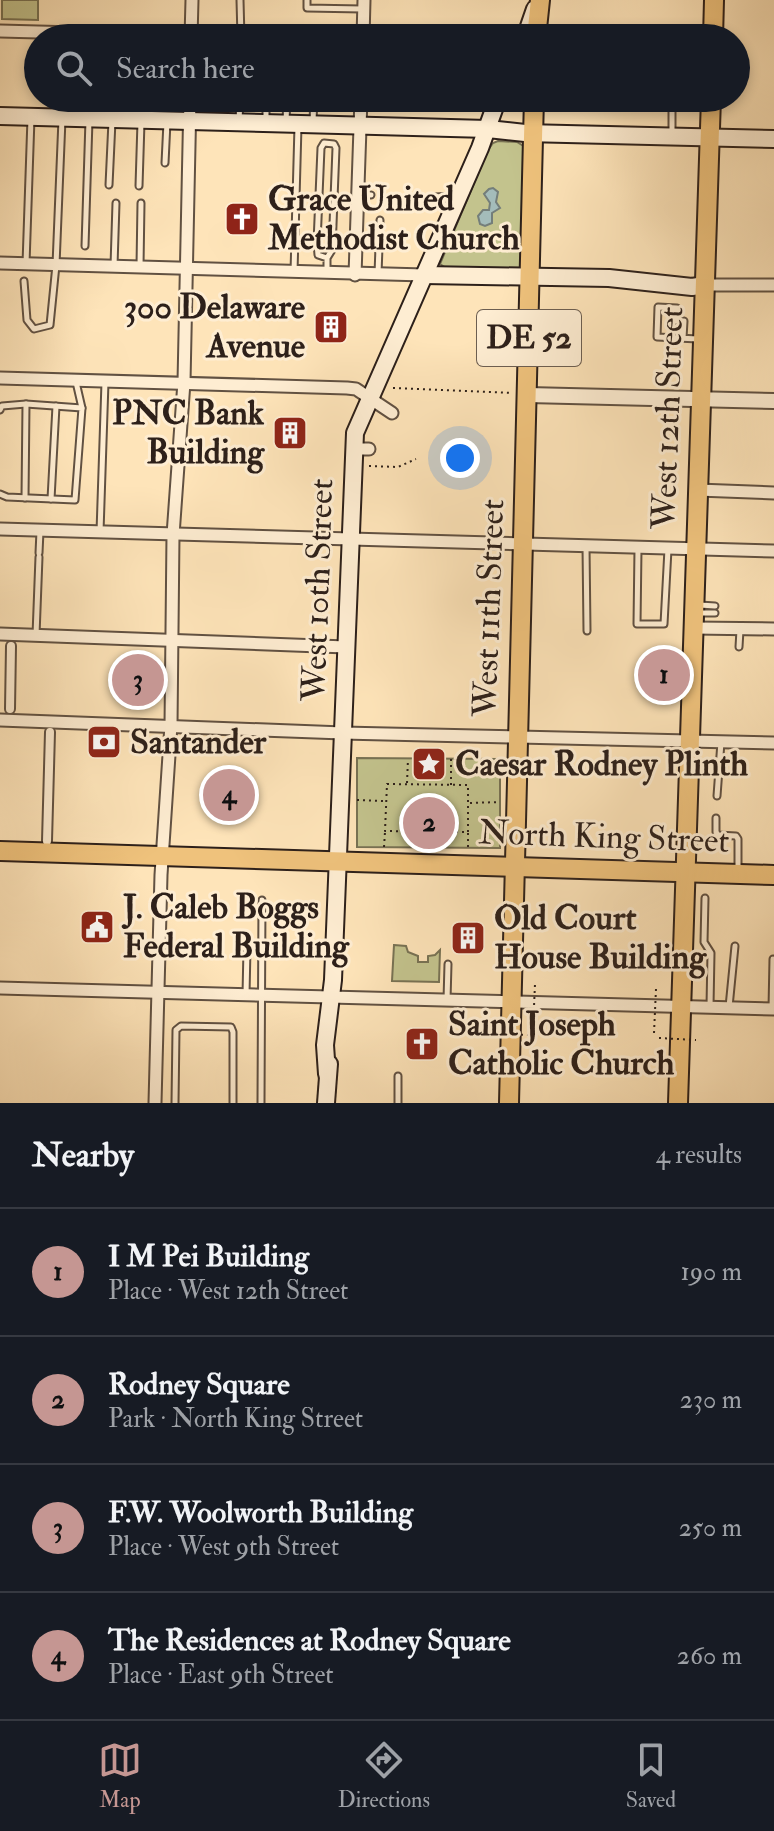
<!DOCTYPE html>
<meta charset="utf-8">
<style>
body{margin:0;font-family:"IM FELL Double Pica",serif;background:#242831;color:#f1f3f6}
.you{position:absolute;left:460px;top:458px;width:28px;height:28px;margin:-20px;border:6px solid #fff;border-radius:50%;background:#1a73e8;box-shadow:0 0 0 12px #1a73e833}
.badge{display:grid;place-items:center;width:52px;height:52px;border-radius:50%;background:#c59692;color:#111;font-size:26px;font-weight:700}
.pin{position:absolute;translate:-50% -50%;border:4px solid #fff;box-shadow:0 2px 8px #0006}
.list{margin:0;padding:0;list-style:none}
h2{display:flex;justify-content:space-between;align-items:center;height:104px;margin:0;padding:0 32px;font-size:34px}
h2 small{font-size:26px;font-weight:400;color:#9ea1a6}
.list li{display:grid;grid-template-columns:52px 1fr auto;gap:24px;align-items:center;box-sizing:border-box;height:128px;padding:0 32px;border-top:2px solid #363941}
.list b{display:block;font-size:30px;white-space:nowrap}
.list p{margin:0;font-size:26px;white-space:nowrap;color:#9ea1a6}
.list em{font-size:26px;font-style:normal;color:#9ea1a6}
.icon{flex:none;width:44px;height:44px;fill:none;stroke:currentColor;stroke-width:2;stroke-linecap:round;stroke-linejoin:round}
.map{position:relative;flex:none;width:774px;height:1103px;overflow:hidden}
.search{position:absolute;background:#171b24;box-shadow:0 4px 12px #0003;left:24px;right:24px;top:24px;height:88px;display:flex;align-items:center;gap:20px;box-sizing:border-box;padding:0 28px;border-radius:44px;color:#9ea1a6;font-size:30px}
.sheet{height:616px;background:#171b24}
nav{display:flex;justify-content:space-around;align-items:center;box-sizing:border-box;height:112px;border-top:2px solid #363941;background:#171b24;font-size:22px;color:#9ea1a6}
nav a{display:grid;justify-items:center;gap:4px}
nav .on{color:#c59692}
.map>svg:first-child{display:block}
.green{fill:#c3c38d;stroke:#787254;stroke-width:2}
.water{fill:#a4bcba;stroke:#747e7a;stroke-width:2}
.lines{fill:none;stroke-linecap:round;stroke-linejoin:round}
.service-casing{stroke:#615142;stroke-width:9}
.pedestrian-casing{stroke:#615142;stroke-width:12}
.minor-casing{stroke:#615142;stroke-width:15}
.tertiary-casing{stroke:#615142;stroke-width:18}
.secondary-casing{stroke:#2d201a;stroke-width:20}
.primary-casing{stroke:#2d201a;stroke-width:22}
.path{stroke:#2d201a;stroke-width:2;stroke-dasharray:2 4;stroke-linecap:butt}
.service{stroke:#feedd2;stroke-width:5}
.pedestrian{stroke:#feedd2;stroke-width:8}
.minor{stroke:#feedd2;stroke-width:11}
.tertiary{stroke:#feedd2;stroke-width:14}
.secondary{stroke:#feedd2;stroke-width:16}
.primary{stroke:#efc27c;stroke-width:18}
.path-bridge{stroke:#2d201a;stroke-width:2;stroke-dasharray:2 4;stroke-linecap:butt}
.labels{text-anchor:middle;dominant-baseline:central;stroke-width:6;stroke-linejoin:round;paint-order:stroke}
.shield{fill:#feedd2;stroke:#6c5e51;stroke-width:2}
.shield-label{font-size:32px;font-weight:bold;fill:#2d201a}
.poi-label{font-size:34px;font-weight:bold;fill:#2d201a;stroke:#feedd2;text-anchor:start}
.street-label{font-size:34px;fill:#2d201a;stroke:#feedd2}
</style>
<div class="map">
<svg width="774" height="1103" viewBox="0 0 774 1103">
<rect width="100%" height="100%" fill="#fee4b9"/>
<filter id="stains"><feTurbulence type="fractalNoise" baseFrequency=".0025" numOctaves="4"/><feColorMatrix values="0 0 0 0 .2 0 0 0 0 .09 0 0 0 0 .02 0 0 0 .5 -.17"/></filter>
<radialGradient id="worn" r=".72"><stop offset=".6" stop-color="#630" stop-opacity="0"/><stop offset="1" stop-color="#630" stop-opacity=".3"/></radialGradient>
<g class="green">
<path d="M2,0h36v20l-36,-1z"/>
<path d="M498,141l19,1 8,5v115l-5,8h-71l-9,-6 48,-114 5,-7z"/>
<path d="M357,758l143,1v89l-143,-1z"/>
<path d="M394,945l12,1 2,6 10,4v6h10v-6l7,-1 5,-5 -1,32 -47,-1z"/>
</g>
<path class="water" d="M493,188l5,4 -2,10 4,6 -8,5v10l-7,3 -5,-2 -2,-8 5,-6h6l1,-7 -6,-9 5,-5z"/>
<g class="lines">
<g class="service-casing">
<g id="service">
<path d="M240,0l1,38"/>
<path d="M307,0v8l55,1"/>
<path d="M66,113l1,-15"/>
<path d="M266,119v-21"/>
<path d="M239,121l1,-23"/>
<path d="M286,121l1,-23"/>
<path d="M313,121l1,-23"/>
<path d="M672,135v-33"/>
<path d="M165,163l2,-41"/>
<path d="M109,185l3,-64"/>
<path d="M139,186l2,-64"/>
<path d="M359,194l12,1"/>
<path d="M435,197l19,-1"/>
<path d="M85,246l4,-126"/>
<path d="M26,264l5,-146"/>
<path d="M114,266l2,-63"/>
<path d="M140,266l1,-63"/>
<path d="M294,272l4,-146"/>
<path d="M327,273v-15l5,-8 4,-102 -2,-4 -10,-1 -3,5 -4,95 1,12 9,3"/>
<path d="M378,274l2,-54"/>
<path d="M24,281l3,39 7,9 16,-4 6,-60 6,-146"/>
<path d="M683,338l1,-17h-8l1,-13 -19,-1 -1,30 41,2"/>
<path d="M76,382l6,26"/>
<path d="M0,410l2,-4 24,-2 56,4 -7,92 -68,-3 -7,-3"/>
<path d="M25,498l1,-94"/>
<path d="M51,499l5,-93"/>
<path d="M100,532l5,-150"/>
<path d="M586,546l1,85"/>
<path d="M638,549l-1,75h27l4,-75"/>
<path d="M39,553l1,-22"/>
<path d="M700,605l15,1"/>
<path d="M700,613h15"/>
<path d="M36,635l3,-78"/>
<path d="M739,647l1,-17"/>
<path d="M717,796l4,-54"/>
<path d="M716,818v14l2,3 18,1 2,3v29"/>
<path d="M705,898l-1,44 7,11 -1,53"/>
<path d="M246,995l1,-47"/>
<path d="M447,1000l1,-36"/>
<path d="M729,1007l6,-61"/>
<path d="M772,1008l1,-49"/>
<path d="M398,1076v27"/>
<path d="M175,1103l1,-73 5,-4 50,1 2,5v71"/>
<path d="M261,1103l1,-203"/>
</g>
</g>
<g class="pedestrian-casing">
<g id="pedestrian">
<path d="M10,709l1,-63"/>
<path d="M47,841l3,-109"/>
</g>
</g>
<g class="minor-casing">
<g id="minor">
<path d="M0,31l191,5"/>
<path d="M191,38l1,-38"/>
<path d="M363,38l1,-38"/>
<path d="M0,263l424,12"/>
<path d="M355,275l6,-177"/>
<path d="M705,285h69"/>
<path d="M0,378l347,10 9,1 36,24"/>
<path d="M353,449h16"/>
<path d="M698,490l76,3"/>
<path d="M0,529l774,22"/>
<path d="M694,628l80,1"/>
<path d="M0,634l346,13"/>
<path d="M0,720l343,13 431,10"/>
<path d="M0,988c258,9 516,12 774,21"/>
<path d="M155,1103l6,-228 10,-150 2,-190 11,-153 6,-284"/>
</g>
</g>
<g class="tertiary-casing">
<path id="tertiary" d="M528,395l246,6"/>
</g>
<g class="secondary-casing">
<g id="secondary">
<path d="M525,38l10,-29"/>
<path d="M0,116l488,13 37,4 249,6"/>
<path d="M424,275l185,3 83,9 13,-2"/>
<path d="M327,1074l-2,-29 8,-65 22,-547 125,-285 18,-50"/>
<path d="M326,1103l3,-39"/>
</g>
</g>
<g class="primary-casing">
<g id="primary">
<path d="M536,38l4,-38"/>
<path d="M713,38l1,-38"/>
<path d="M0,851l774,24"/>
<path d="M509,1103l25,-1005"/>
<path d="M678,1103l33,-1005"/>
</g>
</g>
<g class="path">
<path d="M393,388l119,5"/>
<path d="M369,466l29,1 18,-8"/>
<path d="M407,783l1,-24"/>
<path d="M387,784l81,1v47l-83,-1z"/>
<path d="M451,785v-26"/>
<path d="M357,800l27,1"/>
<path d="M470,803l30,-1"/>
<path d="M468,833v14"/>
<path d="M384,847l1,-15"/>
<path d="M426,847v-15"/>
</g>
<use href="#service" class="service"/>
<use href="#pedestrian" class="pedestrian"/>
<use href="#minor" class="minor"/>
<use href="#tertiary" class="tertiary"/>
<use href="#secondary" class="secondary"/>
<use href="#primary" class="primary"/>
<g class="path-bridge">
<path d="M533,1029l2,-45"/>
<path d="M654,1033l2,-44"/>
<path d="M497,1034l31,1"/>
<path d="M659,1038l37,2"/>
</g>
</g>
<defs>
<g id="church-square" transform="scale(1.8)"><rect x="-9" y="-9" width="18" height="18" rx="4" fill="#8f2418" stroke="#feedd2"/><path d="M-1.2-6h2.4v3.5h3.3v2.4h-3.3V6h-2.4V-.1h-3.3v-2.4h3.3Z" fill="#fff"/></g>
<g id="building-square" transform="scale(1.8)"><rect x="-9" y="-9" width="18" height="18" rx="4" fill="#8f2418" stroke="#feedd2"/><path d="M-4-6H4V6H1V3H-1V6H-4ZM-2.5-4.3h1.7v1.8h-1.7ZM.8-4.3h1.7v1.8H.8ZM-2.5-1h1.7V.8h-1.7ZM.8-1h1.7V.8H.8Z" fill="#fff"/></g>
<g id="bank-square" transform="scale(1.8)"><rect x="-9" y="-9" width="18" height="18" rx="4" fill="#8f2418" stroke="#feedd2"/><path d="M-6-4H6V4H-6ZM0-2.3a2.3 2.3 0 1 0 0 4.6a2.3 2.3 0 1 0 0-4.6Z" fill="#fff"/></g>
<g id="sight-square" transform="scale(1.8)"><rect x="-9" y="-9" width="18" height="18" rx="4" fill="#8f2418" stroke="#feedd2"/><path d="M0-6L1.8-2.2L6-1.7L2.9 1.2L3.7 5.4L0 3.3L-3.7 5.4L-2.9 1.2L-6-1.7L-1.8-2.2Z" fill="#fff"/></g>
<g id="civic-square" transform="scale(1.8)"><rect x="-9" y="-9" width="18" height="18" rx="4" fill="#8f2418" stroke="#feedd2"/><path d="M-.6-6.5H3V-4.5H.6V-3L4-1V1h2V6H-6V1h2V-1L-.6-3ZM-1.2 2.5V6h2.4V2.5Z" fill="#fff"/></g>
</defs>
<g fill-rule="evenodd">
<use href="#church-square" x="242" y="219"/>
<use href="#building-square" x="331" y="327"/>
<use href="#building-square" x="290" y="433"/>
<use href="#bank-square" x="104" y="742"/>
<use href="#sight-square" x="429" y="764"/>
<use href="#civic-square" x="97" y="927"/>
<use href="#building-square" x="468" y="938"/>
<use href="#church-square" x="422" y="1044"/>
</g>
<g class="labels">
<rect class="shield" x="477" y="310" width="104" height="56" rx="6"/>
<g class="shield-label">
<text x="529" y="338">DE 52</text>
</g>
<g class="poi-label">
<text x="268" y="199">Grace United<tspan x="268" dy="39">Methodist Church</tspan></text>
<text x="305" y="307" text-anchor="end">300 Delaware<tspan x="305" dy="39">Avenue</tspan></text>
<text x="264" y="413" text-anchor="end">PNC Bank<tspan x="264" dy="39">Building</tspan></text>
<text x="130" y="742">Santander</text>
<text x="455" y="764">Caesar Rodney Plinth</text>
<text x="123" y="907">J. Caleb Boggs<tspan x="123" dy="39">Federal Building</tspan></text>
<text x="494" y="918">Old Court<tspan x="494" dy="39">House Building</tspan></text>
<text x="448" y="1024">Saint Joseph<tspan x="448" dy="39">Catholic Church</tspan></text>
</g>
<g class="street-label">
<text transform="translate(668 418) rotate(-88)">West 12th Street</text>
<text transform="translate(318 590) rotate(-88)">West 10th Street</text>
<text transform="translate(489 608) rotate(-88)">West 11th Street</text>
<text transform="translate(604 837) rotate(2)">North King Street</text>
</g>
</g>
<rect width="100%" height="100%" filter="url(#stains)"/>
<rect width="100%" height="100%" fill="url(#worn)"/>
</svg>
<div class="you"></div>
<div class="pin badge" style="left:664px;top:675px">1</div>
<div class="pin badge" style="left:429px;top:823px">2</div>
<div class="pin badge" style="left:138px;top:680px">3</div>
<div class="pin badge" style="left:229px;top:795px">4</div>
<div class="search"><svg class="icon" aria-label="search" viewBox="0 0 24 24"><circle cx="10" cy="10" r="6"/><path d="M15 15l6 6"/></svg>Search here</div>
</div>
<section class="sheet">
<h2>Nearby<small>4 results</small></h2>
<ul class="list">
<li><span class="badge">1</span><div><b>I M Pei Building</b><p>Place · West 12th Street</p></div><em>190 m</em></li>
<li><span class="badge">2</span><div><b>Rodney Square</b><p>Park · North King Street</p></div><em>230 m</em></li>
<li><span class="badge">3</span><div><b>F.W. Woolworth Building</b><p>Place · West 9th Street</p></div><em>250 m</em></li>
<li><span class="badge">4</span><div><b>The Residences at Rodney Square</b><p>Place · East 9th Street</p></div><em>260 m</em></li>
</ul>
</section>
<nav>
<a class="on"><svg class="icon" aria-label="map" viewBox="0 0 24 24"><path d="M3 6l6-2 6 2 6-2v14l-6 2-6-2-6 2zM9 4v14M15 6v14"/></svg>Map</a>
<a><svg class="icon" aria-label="directions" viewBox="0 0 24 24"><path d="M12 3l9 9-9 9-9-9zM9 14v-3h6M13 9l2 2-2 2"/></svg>Directions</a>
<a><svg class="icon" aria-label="saved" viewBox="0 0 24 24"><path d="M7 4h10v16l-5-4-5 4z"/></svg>Saved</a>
</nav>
